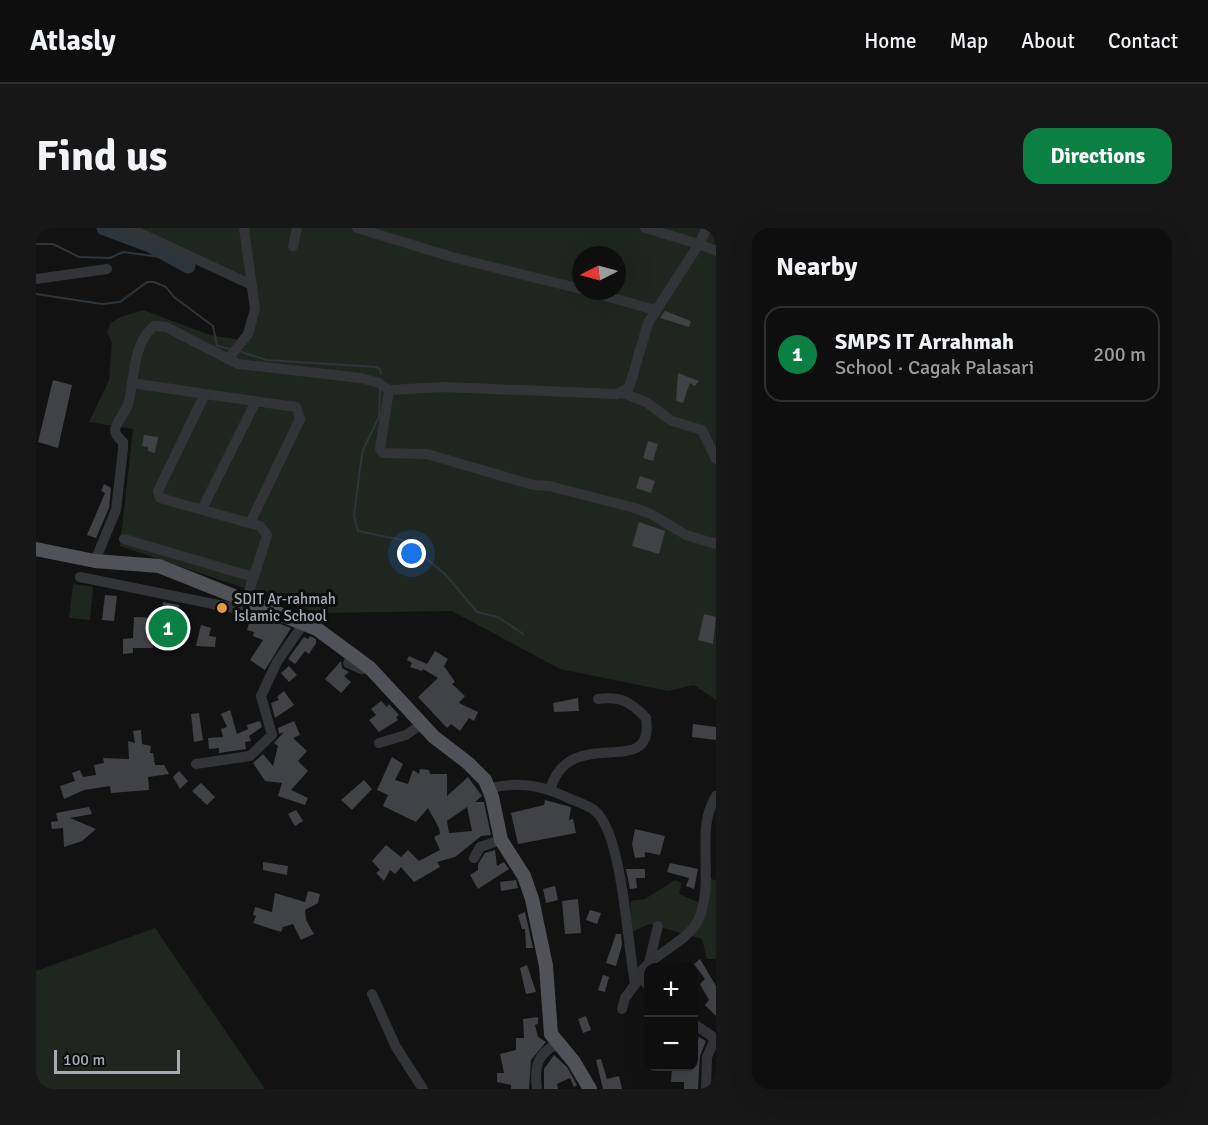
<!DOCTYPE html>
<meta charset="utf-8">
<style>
body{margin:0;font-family:Signika,sans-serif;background:#171717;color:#f1f3f6}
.controls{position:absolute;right:18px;bottom:18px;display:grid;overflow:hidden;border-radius:12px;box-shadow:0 6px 24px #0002}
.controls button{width:54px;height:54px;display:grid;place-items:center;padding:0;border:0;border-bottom:2px solid #2e2e2e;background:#0e0e0e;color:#f1f3f6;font:30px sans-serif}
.compass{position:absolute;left:536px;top:18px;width:54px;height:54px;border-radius:50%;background:#0e0e0e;box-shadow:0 6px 24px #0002;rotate:264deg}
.scale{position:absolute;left:18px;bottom:15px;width:126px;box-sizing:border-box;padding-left:6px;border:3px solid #a5aab3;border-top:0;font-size:16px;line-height:21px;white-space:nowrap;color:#a5aab3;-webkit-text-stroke:4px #0d0d0e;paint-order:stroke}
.you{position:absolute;left:376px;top:326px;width:21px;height:21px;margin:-15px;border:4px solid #fff;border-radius:50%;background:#1a73e8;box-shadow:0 0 0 9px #1a73e833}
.badge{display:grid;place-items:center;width:39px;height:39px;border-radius:50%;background:#0b8043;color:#fff;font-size:20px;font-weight:700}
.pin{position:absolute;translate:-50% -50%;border:3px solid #fff;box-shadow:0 2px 6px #0006}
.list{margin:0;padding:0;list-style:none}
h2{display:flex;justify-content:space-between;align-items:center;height:78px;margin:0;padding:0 24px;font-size:26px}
h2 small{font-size:20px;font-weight:400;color:#9b9c9e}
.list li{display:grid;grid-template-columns:39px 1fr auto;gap:18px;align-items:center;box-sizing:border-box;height:96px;margin:0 12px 12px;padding:0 12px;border:2px solid #2e2e2e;border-radius:18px}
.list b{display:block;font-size:22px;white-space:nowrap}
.list p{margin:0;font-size:20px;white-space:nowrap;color:#9b9c9e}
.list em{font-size:20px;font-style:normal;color:#9b9c9e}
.map{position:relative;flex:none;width:680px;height:861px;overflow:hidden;border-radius:18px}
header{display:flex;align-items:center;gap:36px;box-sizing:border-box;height:84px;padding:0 30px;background:#0e0e0e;border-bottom:2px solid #2e2e2e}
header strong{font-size:28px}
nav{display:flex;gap:33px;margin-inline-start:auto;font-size:21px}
.intro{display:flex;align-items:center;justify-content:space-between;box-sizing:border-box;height:144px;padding:0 36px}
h1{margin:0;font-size:42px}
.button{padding:15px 27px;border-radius:18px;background:#0b8043;color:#fff;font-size:21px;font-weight:700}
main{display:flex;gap:36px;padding:0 36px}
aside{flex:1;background:#0e0e0e;border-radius:18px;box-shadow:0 6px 24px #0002}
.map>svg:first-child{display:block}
.green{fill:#1f261f;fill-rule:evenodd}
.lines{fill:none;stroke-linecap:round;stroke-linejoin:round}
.stream{stroke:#2d353b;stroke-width:2}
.river{stroke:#2d353b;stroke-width:15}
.building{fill:#414246;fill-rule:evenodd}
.minor{stroke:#333438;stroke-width:10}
.major{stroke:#505257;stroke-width:14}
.poi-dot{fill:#e09b3d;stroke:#0d0d0e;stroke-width:2}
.labels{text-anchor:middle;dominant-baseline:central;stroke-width:6;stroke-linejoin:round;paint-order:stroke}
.poi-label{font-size:15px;fill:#a5aab3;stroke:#0d0d0e;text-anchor:start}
</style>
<header>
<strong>Atlasly</strong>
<nav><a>Home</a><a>Map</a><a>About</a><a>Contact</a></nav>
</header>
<div class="intro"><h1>Find us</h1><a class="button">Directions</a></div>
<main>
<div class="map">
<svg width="680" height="861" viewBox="0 0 680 861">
<rect width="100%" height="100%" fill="#121213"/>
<g class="green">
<path d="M100,0h580v472l-22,-15 -26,6 -108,-22 -108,-58 -134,2 -198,-67 13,-117 -44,-7 20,-42 3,-38 -5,-9 3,-9 8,-6 25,-8 67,25 31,5 10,-15v-40zM545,27h36v36h-36z"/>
<path d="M37,356l20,3 -3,33 -21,-2z"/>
<path d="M674,650l6,3v78h-9l-5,-20 -53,-15 -17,8 -2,-31 15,-2 30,-19 7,3 -3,11 21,9z"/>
<path d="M119,700l110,161h-229v-118z"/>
</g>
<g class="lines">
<g class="stream">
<path d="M0,16h17l26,13 31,1 13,-6 53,7"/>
<path d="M0,66l66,10 18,-2 27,-20h7l12,5 8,10 39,29 4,20 13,3"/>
<path d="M202,123l29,9 109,7 4,2 1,5"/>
<path d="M344,161l-1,28 -16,33 -3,18 -6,48 4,15 44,9 8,5 35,29 32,38 21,5 25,17"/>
</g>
<path class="river" d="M68,0l46,17 38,21"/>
</g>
<g class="building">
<path d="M629,83l26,10 -2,6 -29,-9z"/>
<path d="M642,145l21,8 -4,5 -5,-3 -7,20 -7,-2z"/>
<path d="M17,152l19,5 -14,63 -20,-6z"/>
<path d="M108,207l14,2 -3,16 -7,-2v-4l-6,-1z"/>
<path d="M612,213l10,3 -5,17 -10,-3z"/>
<path d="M604,248l15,5 -4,12 -15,-5z"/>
<path d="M68,256l7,4 -2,20 -13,30 -9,-3 18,-42 -4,-2z"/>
<path d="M603,294l26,9 -6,23 -27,-8z"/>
<path d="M69,367l12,1 -3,25 -12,-1z"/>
<path d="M127,374l16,3 -1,23 -23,-1 -3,3 1,18h-20v5l-10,1v-15l10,-1 1,-21 28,1z"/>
<path d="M216,385l39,15 -26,42 -15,-10 13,-20 -10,-4 1,-4 -7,-2z"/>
<path d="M668,386l12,3 -3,27 -15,-4z"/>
<path d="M165,397l10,3 -2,8 7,1 -1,10 -19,-1z"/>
<path d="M274,408l6,3v4l-7,11 -4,-3 -10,13 -7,-5 16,-22 4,2z"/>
<path d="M399,423l13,8 -4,7 11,16 -3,2 13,12 -6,7 19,9 -4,9 -5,-3 -9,13 -9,-7 -4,4 -29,-31 20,-19 -15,-9 -1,2 -12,-4 2,-4 -5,-3 2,-4 18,8z"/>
<path d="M305,433l1,7 7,4 -5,4 7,6 -10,11 -16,-14z"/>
<path d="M253,438l8,9 -8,7 -8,-9z"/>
<path d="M248,463l10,14 -19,13 -4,-15 8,-3 -2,-3z"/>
<path d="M542,470l1,13 -25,1 -1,-9z"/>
<path d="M345,473l6,6 2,-3 10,11 -3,2 2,3 -19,12 -10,-12 7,-5 -5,-6z"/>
<path d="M194,482l7,24 11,-5 -1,-4 13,-4 2,6 -13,9 2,5 -6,1 1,7 -27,4v-5l-10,1 -1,-11 15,-1 -2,-8 6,-2 -6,-13z"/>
<path d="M163,485l4,27 -9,2 -3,-28z"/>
<path d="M258,493l6,14 -7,3 14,13 -9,10 10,10 -17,19 17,8 -3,7 -27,-9 4,-13 -17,-2 -12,-18 10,-9 10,12 5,-20 -4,-3 10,-11 -5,2 -1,-6z"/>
<path d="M657,496l23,3v13l-24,-3z"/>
<path d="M105,502l1,14 9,2 -1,7h3l2,12h9l5,9 -21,3 1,13 -38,3 -1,-7 -26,4 -20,9 -4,-13 15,-5 -3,-8 8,-3 3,7 13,-2 -2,-10 10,-2 -1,-5 26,1 -1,-18 7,2 -2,-12z"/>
<path d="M356,529l11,7 -8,16 13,4 5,-14 6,4 1,-5 9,1 1,4h17v22l21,-19 14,19 -7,6h9l7,33 -10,1 -26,21 -18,5 3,5 -26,15 -13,-15 -6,7 -5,-4 -6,11 -8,-8 4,-3 -8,-9 14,-16 15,12 7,-7 11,11 21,-11 -6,-13 6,-3 -1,-6 -11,-20 -12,14 -33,-16 5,-11 -11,-5zM431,579l5,24 -23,2 -2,-12z"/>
<path d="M143,543l9,10 -8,8 -7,-12z"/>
<path d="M328,552l8,9 -20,21 -11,-10z"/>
<path d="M165,555l14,14 -8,8 -15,-14z"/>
<path d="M509,572l26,7 -2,13 4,-1 3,14 -58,11 -7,-31 33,-8z"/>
<path d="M53,579l3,7 -22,4 26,11 -14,12 -18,6 -1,-19 -11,1 -1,-7 7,-1 -2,-8z"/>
<path d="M260,582l7,11 -8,5 -7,-12z"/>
<path d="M599,601l30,7 -5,19 -15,-3v5l-10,1 -3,-14z"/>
<path d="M459,622l2,16 7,-4 5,7 -31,20 -8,-14 8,-5v-6l7,-11z"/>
<path d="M227,634l25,4 -1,9 -24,-5z"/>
<path d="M634,635l28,6 -4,20 -8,-3 3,-8 -22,-6z"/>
<path d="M590,641h19v9h-9l1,10 -7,1z"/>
<path d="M480,652l2,8 -17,3 -1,-9z"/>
<path d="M519,658l3,14 -12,3 -3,-14z"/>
<path d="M272,663l12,3 -2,9 -13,7 1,10 8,14 -13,6 -8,-16 -10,3 -2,5 -28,-9 3,-7 -3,-1 2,-8 17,5 3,-19 30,9z"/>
<path d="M542,671l3,34 -16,1 -3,-33z"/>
<path d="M554,682l11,3 -4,11 -11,-4z"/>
<path d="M489,684l8,36h-7l-1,-19h-3l-4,-14z"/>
<path d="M580,706h5l1,11 -6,21 -10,-3z"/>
<path d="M664,731l16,27v30l-11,-11 4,-5 -9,-16 5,-5 -11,-15z"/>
<path d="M491,737l9,27 -10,2 -6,-26z"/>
<path d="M567,747l6,2 -4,15 -7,-2z"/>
<path d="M550,788l5,14 -8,3 -5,-14z"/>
<path d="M502,789v7l-3,1 3,12 8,5 -15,18 -2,29h-18v-4l-14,-3v-9h7l-4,-19 16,-4v-12h8l-1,-19z"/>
<path d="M663,809l7,4 -6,15 -2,33h-14v-7h-13l1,-16h21v-14z"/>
<path d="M518,827l13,12 10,18 -3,2 -4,-9 -13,6 1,5h-14v-20z"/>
<path d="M565,831l6,20 12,-3 3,13h-19l-7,-29z"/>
</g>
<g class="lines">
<g class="minor">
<path d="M93,0l123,57"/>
<path d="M321,0l95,29 129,32"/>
<path d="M671,0l-8,16 17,7"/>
<path d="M257,18l4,-18"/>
<path d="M0,51l71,-10"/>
<path d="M552,63l67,19"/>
<path d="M192,131l20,-25 7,-25 -11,-81"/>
<path d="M353,162l-9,59 3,4 44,1 106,31 17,1 88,23 13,5 35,21 30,9"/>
<path d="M587,165l23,9 26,19 30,9 14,29"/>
<path d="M169,166l91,13 4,12 -50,104"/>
<path d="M166,281l54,-108"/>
<path d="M88,311l129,38"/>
<path d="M59,333l21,-51 7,-61v-7c-4,-4 -8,-7 -8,-12 1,-8 10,-17 13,-25 7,-26 4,-61 26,-79l12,1 72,37 123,14 18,5 10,7 55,-3 173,7 12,-6 19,-65 51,-79 -54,-16"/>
<path d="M44,349l163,33 22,-68 2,-7 -7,-9 -100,-28 -2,-7 47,-97 -73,-11"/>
<path d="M312,435l13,6 9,-1"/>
<path d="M343,515l27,-8 16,-11"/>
<path d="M160,536l54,-8 22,-21 -11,-39 16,-34 27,-39"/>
<path d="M452,561c27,-8 51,-5 76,7 10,5 22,8 30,14 29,22 33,135 41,173"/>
<path d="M514,562c19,-69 106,-7 96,-72 -15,-16 -25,-22 -48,-19"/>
<path d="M438,630l6,-11 21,-7"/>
<path d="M613,735l9,-37"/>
<path d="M612,758l-6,-8 1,-9c16,-18 43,-27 55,-48 18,-41 -4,-91 18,-125"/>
<path d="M336,766l24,53 27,42"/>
<path d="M586,781l3,-11 14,-19"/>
<path d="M658,796l22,15"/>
<path d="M501,861c-3,-22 0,-35 20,-45"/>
<path d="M670,861l1,-32 8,-19"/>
</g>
<path class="major" d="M0,321l59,12 64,5 158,63 53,39 64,69 34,26 17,17 7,17 9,43 23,36 8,23 14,67 5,68 23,28 16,27"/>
</g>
<circle class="poi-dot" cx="186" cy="380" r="6"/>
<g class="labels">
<g class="poi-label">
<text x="198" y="371">SDIT Ar-rahmah<tspan x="198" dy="17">Islamic School</tspan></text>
</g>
</g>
</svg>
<div class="controls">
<button>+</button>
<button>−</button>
</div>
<svg class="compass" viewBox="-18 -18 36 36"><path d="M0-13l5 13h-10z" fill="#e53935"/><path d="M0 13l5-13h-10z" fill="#9b9c9e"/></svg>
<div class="scale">100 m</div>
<div class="you"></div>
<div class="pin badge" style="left:132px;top:400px">1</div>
</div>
<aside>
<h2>Nearby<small></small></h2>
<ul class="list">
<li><span class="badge">1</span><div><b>SMPS IT Arrahmah</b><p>School · Cagak Palasari</p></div><em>200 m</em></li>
</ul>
</aside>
</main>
